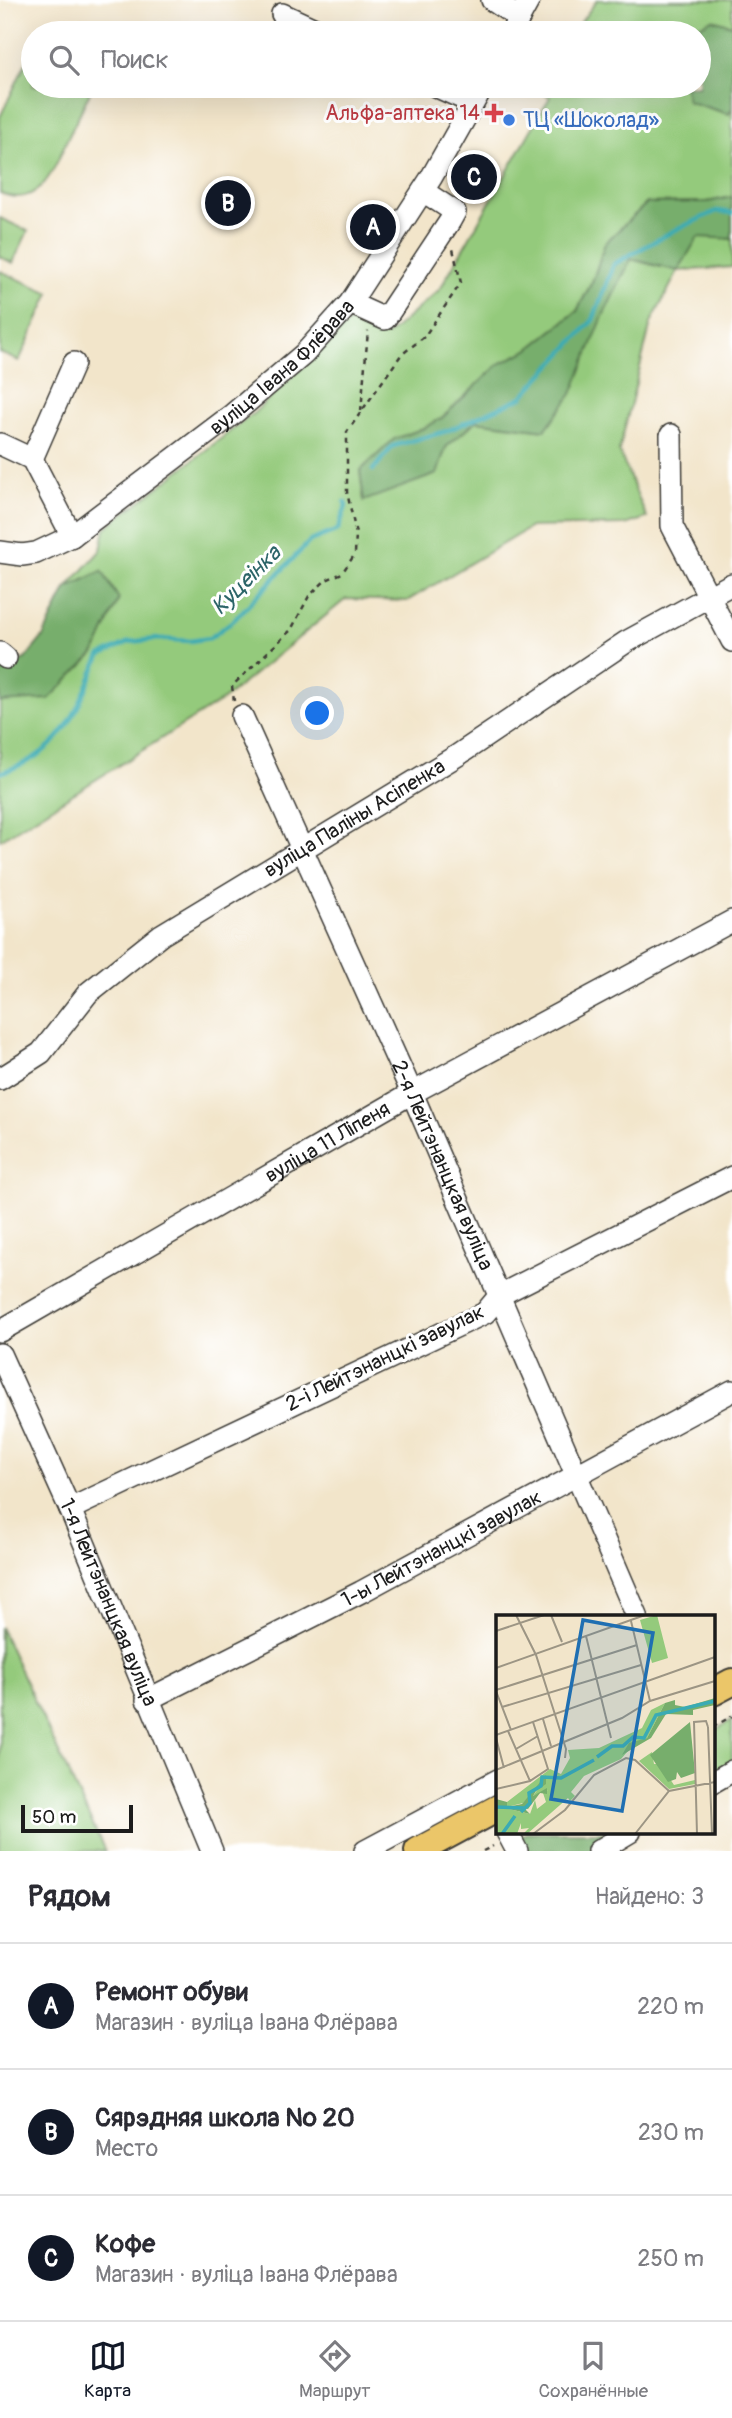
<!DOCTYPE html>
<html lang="ru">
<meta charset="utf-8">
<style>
body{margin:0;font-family:Pangolin,sans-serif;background:#f2f2f3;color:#2b2b33}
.scale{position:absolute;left:21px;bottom:18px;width:112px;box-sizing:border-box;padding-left:7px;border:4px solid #1c1c1c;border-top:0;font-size:19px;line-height:24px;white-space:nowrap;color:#1c1c1c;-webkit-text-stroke:5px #fff;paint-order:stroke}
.you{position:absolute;left:318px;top:714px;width:24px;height:24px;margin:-18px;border:5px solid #fff;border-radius:50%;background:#1a73e8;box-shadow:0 0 0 10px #1a73e833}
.badge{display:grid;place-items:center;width:46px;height:46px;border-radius:50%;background:#111827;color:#fff;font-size:23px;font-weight:700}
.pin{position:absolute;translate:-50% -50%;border:4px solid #fff;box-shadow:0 2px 7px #0006}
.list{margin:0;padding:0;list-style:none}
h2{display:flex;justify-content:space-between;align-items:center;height:91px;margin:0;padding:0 28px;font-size:30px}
h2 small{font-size:23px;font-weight:400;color:#7c7c81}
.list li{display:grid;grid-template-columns:46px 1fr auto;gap:21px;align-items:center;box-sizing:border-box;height:126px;padding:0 28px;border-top:2px solid #e1e1e2}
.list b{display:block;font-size:26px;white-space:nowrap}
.list p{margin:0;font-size:23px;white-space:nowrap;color:#7c7c81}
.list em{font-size:23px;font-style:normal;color:#7c7c81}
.icon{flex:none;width:38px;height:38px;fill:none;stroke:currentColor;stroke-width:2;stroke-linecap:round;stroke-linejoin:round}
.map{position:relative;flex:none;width:732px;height:1851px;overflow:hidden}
.search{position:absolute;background:#fff;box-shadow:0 7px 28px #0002;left:21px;right:21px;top:21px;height:77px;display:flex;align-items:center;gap:18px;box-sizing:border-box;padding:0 24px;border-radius:38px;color:#7c7c81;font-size:26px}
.sheet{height:469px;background:#fff}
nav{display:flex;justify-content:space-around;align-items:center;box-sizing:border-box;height:98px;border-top:2px solid #e1e1e2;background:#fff;font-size:19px;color:#7c7c81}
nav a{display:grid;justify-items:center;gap:4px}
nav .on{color:#111827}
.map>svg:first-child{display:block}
.green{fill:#94ca7c;stroke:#58734c;stroke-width:2}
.forest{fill:#77ae6c;stroke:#4a6544;stroke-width:2}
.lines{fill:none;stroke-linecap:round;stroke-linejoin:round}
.stream{stroke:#3aabb4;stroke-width:4.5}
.minor-casing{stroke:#3c3a36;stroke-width:24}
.major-casing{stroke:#3c3a36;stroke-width:30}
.path{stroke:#3c3a36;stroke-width:2.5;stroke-dasharray:5 5;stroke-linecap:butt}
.minor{stroke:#fff;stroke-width:21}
.major{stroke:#ebc669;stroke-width:26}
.health-dot{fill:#e0444e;stroke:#fff;stroke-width:2.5}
.shop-dot{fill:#3f7fe0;stroke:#fff;stroke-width:2.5}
.labels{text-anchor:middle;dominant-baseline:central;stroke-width:6;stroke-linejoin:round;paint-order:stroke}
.health-label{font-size:21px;fill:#be3a42;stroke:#fff;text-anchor:end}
.shop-label{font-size:21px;fill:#366cbe;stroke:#fff;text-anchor:start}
.street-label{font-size:21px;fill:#1c1c1c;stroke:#fff}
.water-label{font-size:23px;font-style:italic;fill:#2b6468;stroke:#fff}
.inset-river{fill:none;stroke:#3aabb4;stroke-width:3.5}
.inset-road{fill:none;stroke:#9c9584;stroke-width:2}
.view{fill:#1f6fb2;fill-opacity:0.15;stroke:#1f6fb2;stroke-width:3.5}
.inset-edge{fill:none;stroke:#1c1c1c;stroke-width:3.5}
</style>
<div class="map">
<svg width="732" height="1851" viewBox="0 0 732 1851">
<rect width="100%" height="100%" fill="#fff"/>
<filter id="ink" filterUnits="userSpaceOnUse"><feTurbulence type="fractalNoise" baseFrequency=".0143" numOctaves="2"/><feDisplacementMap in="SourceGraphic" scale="14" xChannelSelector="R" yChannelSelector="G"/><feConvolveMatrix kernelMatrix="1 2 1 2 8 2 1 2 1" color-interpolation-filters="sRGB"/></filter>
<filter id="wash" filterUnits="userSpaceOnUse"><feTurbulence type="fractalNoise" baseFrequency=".00686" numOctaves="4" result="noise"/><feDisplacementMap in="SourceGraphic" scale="28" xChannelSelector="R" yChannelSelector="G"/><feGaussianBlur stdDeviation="1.57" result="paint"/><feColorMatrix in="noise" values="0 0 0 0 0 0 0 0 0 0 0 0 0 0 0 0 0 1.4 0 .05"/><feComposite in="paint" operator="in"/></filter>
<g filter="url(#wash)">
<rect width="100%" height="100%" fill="#f2e5ca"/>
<g class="green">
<path d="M597,0h135v25l-20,-6 -25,14h-114z"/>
<path d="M33,48v38h60c-9,18 -17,36 -26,54 -13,29 -27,70 -67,53v-76z"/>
<path d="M531,86h154l2,15 41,13 4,-6v89l-25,5 -60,1 -42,40 -12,37 -16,31 -49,39 -29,14 -57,54 -18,10 -29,11 -35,32 4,29 73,-26 9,-27 30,-26 69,9 86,-171 29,8 38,-31 34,3v28l-54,4 -27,52 -32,128 28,67 -22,7 -94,2 -124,74 -61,-2 -122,100 -224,141v-138l102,-131 -36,18 35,-39 4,-22 149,-115 99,-95 35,17 52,-46 110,-192z"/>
<path d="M0,218l28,13 -15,32 -13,-6z"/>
<path d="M0,271l50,22 -31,68 -19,-8z"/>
<path d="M0,1627l105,224h-105z"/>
<path d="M732,1720v46l-19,11v-46z"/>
</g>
<g class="forest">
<path d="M712,19l20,6v83l-3,6 -42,-13 -2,-15h14v-53h-12z"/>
<path d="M732,197v42l-34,-2 -20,34 -47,-12 -27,55 -32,80 -27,36 -69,-9 -30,26 -9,27 -73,27 -4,-30 34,-32 30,-11 18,-10 57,-54 29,-14 49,-39 16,-31 12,-37 42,-40 60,-1z"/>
<path d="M102,571l17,28 -24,54 -46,46 -49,3v-34l25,-9 18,-22 23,-48z"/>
<path d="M528,1832h95l-31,19h-70l-3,-10 2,-5z"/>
</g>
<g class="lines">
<g class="stream">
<path d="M373,470l20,-24 54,-15 75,-34 71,-77 21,-56 59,-33 44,-20 15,2"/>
<path d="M0,773c65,-21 75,-59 100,-117l29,-14 29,-3 32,2 20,-3 24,-18 76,-79 28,-11 8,-24 -1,-4"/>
</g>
</g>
</g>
<g filter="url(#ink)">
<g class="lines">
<g class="minor-casing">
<g id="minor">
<path d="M492,0l27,18"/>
<path d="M282,14l41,19"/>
<path d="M511,33l18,-33"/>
<path d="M435,86l38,17"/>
<path d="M350,303l35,16 65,-98 5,-9 -32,-21"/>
<path d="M671,435l1,91 60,115"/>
<path d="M0,444l32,15 40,77"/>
<path d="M32,459l42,-96"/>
<path id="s1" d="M0,552l22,3 14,-2 36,-17 161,-122 71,-60 46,-51 81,-125 52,-92"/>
<path d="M0,653l6,5"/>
<path id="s2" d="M242,716l170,377 225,523"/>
<path id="s3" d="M0,1079l41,-26 47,-60 73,-58 297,-180 168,-113 106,-58"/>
<path id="s4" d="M0,1331l412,-238 320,-172"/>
<path id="s5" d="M0,1354l70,155 142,342"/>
<path d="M70,1509l415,-196 15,-18 232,-118"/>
<path id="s6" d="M147,1700l214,-108 371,-201"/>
<path d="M713,1782l19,-11"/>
<path d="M507,1832l10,19"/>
<path d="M365,1851l133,-71"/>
<path d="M598,1851l32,-19"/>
</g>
</g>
<g class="major-casing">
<g id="major">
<path d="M713,1692l19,-10"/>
<path d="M418,1851l80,-43"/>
</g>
</g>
<g class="path">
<path d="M361,411l7,-80"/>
<path d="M234,701l-2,-15 59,-56 18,-34 17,-16 16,-7 13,-19 1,-20 -9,-42v-60l54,-77 23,-18 37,-54 -8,-34"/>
<path d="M713,1727l19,-11"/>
<path d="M483,1851l10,-5"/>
</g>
<use href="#minor" class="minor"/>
<use href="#major" class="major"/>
</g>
</g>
<path class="health-dot" d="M490.5 102.5h7v7h7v7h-7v7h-7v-7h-7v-7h7z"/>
<circle class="shop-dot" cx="509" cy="120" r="7"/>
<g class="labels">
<g class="health-label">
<text x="480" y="113">Альфа-аптека 14</text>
</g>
<g class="shop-label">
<text x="523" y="120">ТЦ «Шоколад»</text>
</g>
<g class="street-label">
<text stroke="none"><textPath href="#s1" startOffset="346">вуліца Івана Флёрава</textPath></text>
<text stroke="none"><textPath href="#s3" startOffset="444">вуліца Паліны Асіпенка</textPath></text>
<text stroke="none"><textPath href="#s4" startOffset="378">вуліца 11 Ліпеня</textPath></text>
<text stroke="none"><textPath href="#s2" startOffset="492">2-я Лейтэнанцкая вуліца</textPath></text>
<text transform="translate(385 1358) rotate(-26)">2-і Лейтэнанцкі завулак</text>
<text stroke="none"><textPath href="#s6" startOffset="331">1-ы Лейтэнанцкі завулак</textPath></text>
<text stroke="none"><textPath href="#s5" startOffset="271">1-я Лейтэнанцкая вуліца</textPath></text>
</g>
<g class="water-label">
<text transform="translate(246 580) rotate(-45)">Куцеінка</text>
</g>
</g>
<g transform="translate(496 1615)">
<rect width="219" height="219" fill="#f2e5ca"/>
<path d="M161,0l11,43 -16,5 -12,-43zM169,88l-18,35 -13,6 -13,15 -37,17 -13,16 4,4 -5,5 -2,-3 -41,36h-4l6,-6 -8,1v-6l-4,11h-21v-28l34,8 5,-14 2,9 9,-7 -3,-9 5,-3 -15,6 12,-17 -22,24 -16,4v-5l43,-33 11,5 9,-16 -2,-8 31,-2 43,-20 9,-18zM156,137l2,12h6l14,21 21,-5v4l-26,5 -30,-28z" fill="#94ca7c"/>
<path d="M219,83v7l-22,5v5l-27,-1 -15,24 -29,17 7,-12 18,-5 18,-35 10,-3v5l10,2zM194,107l5,51 -14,5 -4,-6 -1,7 -8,3 -18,-27zM50,160v9l-10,7 -3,5 14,-8v6l-7,-1 -12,16 -4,-1 6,6 -34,-8v-7l11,3v5l15,-3z" fill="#77ae6c"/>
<path class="inset-river" d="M101,142l15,-11h11l10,-9 11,1 12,-23 59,-14M0,192l28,1M25,197l9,-9 -1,-10 12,-7 1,-9 19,1 33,-18M6,219l13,-18"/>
<path class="inset-road" d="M20,0l20,40 30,94 -1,9M55,0l11,27M135,6l19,80M0,16l48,-16M90,21l25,102M0,53l149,-53M0,75l141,-45M0,76l15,39M6,92l139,-42M47,104l8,27M212,112l4,107M12,116l22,50M0,120l219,-78M0,123l8,30M20,134l22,-13M0,155l126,-52 28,-17 65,-20M0,174l34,-8 18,-12 -15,-47M37,219l32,-24 29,-35 32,-17 9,2 34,31M139,219l34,-43 46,-9M201,219l-3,-112 12,-1 2,6"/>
<path class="view" d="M87,5l70,13 -31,178 -71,-12z"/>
<rect width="219" height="219" class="inset-edge"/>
</g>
</svg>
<div class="scale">50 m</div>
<div class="you"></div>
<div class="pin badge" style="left:373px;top:227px">A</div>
<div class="pin badge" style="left:228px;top:203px">B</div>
<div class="pin badge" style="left:474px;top:177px">C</div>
<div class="search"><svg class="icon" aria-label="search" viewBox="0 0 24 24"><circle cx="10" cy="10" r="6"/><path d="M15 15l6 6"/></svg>Поиск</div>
</div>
<section class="sheet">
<h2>Рядом<small>Найдено: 3</small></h2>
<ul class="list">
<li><span class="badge">A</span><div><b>Ремонт обуви</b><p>Магазин · вуліца Івана Флёрава</p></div><em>220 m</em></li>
<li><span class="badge">B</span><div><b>Сярэдняя школа № 20</b><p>Место</p></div><em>230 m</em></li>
<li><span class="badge">C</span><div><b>Кофе</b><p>Магазин · вуліца Івана Флёрава</p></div><em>250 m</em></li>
</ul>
</section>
<nav>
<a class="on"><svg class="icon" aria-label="map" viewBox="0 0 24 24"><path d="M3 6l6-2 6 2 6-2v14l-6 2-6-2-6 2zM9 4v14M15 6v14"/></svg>Карта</a>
<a><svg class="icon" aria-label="directions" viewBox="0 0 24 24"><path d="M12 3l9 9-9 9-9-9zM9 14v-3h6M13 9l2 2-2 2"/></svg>Маршрут</a>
<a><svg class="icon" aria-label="saved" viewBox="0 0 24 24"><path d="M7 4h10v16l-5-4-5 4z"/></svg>Сохранённые</a>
</nav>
